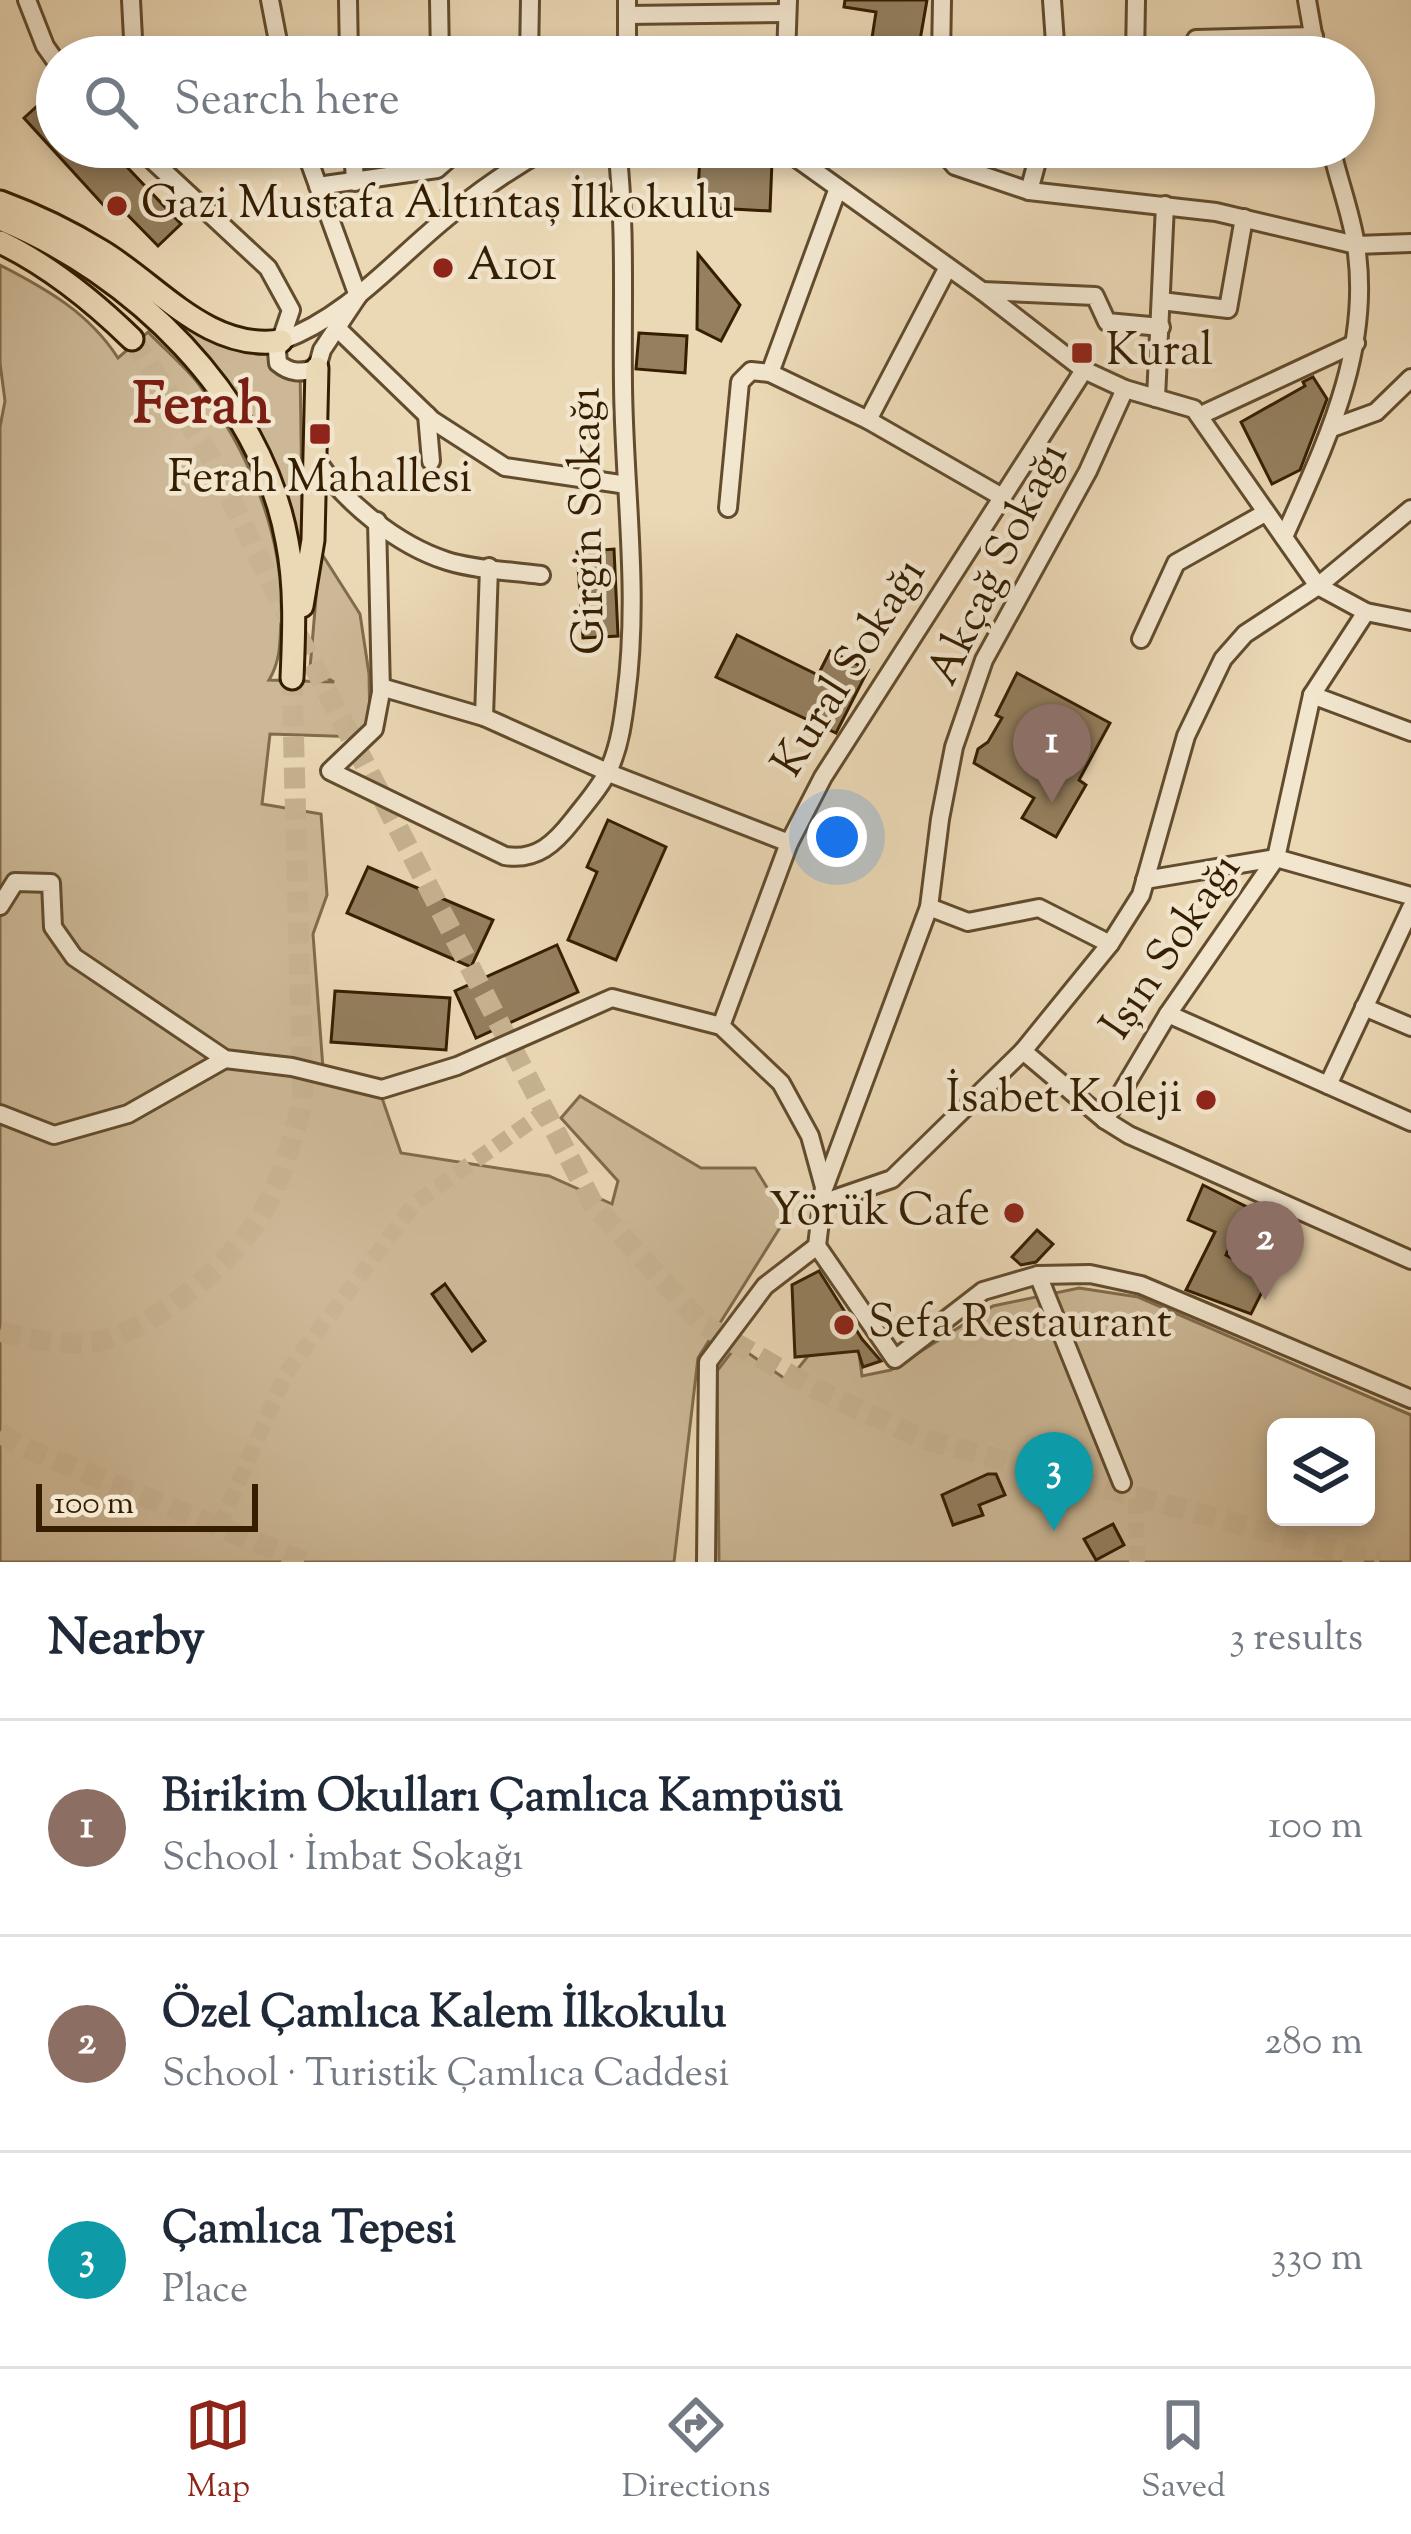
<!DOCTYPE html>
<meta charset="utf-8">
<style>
body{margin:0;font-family:"Sorts Mill Goudy",serif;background:#f2f2f3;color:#1f2937}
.controls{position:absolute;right:36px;bottom:36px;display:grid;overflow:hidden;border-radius:18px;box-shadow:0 6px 18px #0003}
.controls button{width:108px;height:108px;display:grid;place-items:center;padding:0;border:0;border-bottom:3px solid #e0e1e3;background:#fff;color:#1f2937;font:60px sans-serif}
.scale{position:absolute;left:36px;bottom:30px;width:222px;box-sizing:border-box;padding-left:12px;border:6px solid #351e00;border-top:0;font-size:33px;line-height:42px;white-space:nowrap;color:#351e00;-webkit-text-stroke:9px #f2e6cf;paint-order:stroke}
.you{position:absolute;left:837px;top:837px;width:42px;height:42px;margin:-30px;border:9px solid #fff;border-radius:50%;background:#1a73e8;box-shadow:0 0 0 18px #1a73e833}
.badge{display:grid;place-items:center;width:78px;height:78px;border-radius:50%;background:#8f2418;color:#fff;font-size:39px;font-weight:700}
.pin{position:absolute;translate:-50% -99px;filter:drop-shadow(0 3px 6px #0008)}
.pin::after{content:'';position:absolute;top:63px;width:42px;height:36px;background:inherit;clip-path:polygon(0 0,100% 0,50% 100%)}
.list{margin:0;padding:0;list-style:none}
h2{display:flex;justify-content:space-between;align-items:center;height:156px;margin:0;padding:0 48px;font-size:51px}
h2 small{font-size:39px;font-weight:400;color:#747a83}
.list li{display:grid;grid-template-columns:78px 1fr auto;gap:36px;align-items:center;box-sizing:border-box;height:216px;padding:0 48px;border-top:3px solid #e0e1e3}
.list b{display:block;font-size:45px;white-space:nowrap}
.list p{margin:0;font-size:39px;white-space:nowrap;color:#747a83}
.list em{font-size:39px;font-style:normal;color:#747a83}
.icon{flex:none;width:66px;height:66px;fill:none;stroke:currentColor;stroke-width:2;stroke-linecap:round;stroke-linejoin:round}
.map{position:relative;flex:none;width:1411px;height:1562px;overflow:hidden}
.search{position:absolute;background:#fff;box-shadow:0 6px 18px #0003;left:36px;right:36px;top:36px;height:132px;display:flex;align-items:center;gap:30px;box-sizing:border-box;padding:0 42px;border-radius:66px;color:#747a83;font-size:45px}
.sheet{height:804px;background:#fff}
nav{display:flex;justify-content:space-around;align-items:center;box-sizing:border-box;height:168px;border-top:3px solid #e0e1e3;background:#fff;font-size:33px;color:#747a83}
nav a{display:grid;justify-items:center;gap:6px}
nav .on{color:#8f2418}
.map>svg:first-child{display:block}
.green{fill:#ccb896;stroke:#806b4b;stroke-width:3;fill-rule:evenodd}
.building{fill:#947f5e;stroke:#351e00;stroke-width:3}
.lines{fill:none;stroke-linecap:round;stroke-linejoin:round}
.minor-tunnel{stroke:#c7b391;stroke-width:16;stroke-dasharray:16 8;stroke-linecap:butt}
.major-tunnel{stroke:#c7b391;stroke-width:21;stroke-dasharray:21 10;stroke-linecap:butt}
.minor-casing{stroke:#624c2d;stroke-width:22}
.major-casing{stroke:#351e00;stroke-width:27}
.minor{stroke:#f2e6cf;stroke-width:16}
.major{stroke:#ebd8b5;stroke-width:21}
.poi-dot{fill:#8f2418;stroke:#f2e6cf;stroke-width:4.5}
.labels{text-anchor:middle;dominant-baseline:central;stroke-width:9;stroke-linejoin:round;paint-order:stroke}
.poi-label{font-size:45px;fill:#351e00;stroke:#f2e6cf;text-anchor:start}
.street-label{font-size:45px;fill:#351e00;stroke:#f2e6cf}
.district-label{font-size:57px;font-weight:bold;fill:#7a1f14;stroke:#f2e6cf}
</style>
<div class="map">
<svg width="1411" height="1562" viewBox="0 0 1411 1562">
<rect width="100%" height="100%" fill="#ebd8b5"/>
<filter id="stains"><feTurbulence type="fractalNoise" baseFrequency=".00167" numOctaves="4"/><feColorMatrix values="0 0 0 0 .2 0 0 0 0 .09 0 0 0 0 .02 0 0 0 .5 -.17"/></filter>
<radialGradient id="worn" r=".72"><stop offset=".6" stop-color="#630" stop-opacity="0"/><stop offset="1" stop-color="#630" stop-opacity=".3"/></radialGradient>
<g class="green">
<path d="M0,265c47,24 89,48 118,93l30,-26c17,18 37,34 52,54 48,64 85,151 81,232 -1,23 0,42 -12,62l65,2 -24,-14 10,-117 40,63 9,60 1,55 -8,8 -92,-3 -8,70 59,10 6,81 -14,39 11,148 58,16 19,55 148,23 63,28 6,-23 -57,-63 19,-22 121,72h54l31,50 -88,140 -24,204h-674v-1135l5,-26 -5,-38z"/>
<path d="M144,291l125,54 10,16 21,6 3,198c-24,-119 -76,-188 -159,-274z"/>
<path d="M1079,1288l59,9 273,118v147h-692l-2,-191 20,-26 51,36 20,-25 50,-11 4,31 29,-6 102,-64zM1276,1427h90v90h-90z"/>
</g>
<g class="building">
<path d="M845,0h82l-8,46 -47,-8 4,-26 -32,-5z"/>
<path d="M57,88v59h51l73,77 -23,22 -43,-44 -8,7 -83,-91z"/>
<path d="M700,157l72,4 -2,50 -73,-4z"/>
<path d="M698,254l42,51 -19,36 -24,-12z"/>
<path d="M639,333l48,3 -2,37 -49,-4z"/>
<path d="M1313,377l14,22 -9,24 -18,47 -28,14 -31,-62 64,-36 -2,-4z"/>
<path d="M614,549l4,87 -35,2 -6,-86z"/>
<path d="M737,635l81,40 12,-24 38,19 -32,63 -120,-56z"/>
<path d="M1017,673l93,50 -31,57 7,5 -30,52 -34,-19 12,-20 -60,-35 4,-14 10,-7 14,-24 -6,-3z"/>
<path d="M608,820l58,27 -50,113 -48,-20 29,-68 -10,-5z"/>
<path d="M368,867l125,53 -22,47 -124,-54z"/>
<path d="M557,945l21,47 -102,46 -21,-47z"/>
<path d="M335,991l115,7 -4,52 -115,-8z"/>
<path d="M1203,1185l44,22 -21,48 43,23 -18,36 -65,-24 29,-58 -27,-12z"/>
<path d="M1037,1230l16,14 -17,18 -15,3 -9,-8z"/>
<path d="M819,1271l43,68 19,22 -18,6 -5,-16 -63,6 -3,-72z"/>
<path d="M445,1284l40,57 -13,10 -40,-57z"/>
<path d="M988,1474h8l9,21 -26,10 4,10 -30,10 -11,-30z"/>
<path d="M1113,1524l11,21 -28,15 -12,-21z"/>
</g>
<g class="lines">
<g class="minor-tunnel">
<path d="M1136,1498l1,64"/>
<path d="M219,1527l67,-154 130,-171 130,-91"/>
</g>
<g class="major-tunnel">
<path d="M132,339l77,115 68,141 316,609 109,120 109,63 112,52 456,123"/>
<path d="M0,1331c25,8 57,13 83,12 58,-1 150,-80 178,-128 21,-34 31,-76 42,-114l-11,-423"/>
<path d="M0,1432l18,13 287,117"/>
</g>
<g class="minor-casing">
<g id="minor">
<path d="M27,0l18,46 12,17"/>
<path d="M131,0l3,57"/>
<path d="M270,0l11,57"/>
<path d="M348,0l1,57"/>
<path d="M439,0l1,57"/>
<path d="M1052,0l4,57"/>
<path d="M1307,0l10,57"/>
<path d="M627,15l160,-2"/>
<path d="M1196,39l118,-3"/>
<path d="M529,57l1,-57"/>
<path d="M627,57v-57"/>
<path d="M786,57l2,-57"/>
<path d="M941,57l1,-57"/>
<path d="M1135,57l1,-57"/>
<path d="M138,147l130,121 23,42 -14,41 1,12c13,11 24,10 39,5l5,-18 36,-54"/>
<path d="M304,147l54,149"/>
<path d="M353,147l2,35"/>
<path d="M781,147l201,144 102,79 41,19 69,20 124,177 48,26 45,9"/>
<path d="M939,147l16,19 74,25 187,21 140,33 55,-2"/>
<path d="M318,186l119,-17 25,-22"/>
<path d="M838,188l-68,185 98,47 80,-153"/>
<path d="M1029,191l12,-44"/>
<path d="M982,291l113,5 12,26 54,5"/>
<path d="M1161,301l67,8 16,-91"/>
<path d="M337,328l95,92 73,47 122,18"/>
<path d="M281,341c68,-25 113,-81 169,-126 30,-25 65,-49 100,-68"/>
<path d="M1156,398l9,-193"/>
<path d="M427,415l4,46"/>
<path d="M1201,415l155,-72"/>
<path d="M868,420l134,77"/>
<path d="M1332,428l44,-16 35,-34"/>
<path d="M316,459c28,43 81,86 131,102 29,9 64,10 94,14"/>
<path d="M728,508l12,-126 11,-11 19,2"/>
<path d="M377,521l4,171 -7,37 -44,42 175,85c32,5 50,-13 68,-36 13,-17 28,-33 37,-53 10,-23 13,-47 16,-71 14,-104 -2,-207 -3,-311 -1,-80 3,-158 -6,-238"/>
<path d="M1284,537c41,-93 88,-186 72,-291 -5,-34 -18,-66 -25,-99"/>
<path d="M1141,639l35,-76 89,-50"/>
<path d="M381,687l103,30 130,58 175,68"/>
<path d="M1312,695l99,37"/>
<path d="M484,717l5,-150"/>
<path d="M1145,880l131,-22 135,38"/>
<path d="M0,906l15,-24 36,1 2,44 21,30 151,102 67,8 90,22 75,-23 155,-68 109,28 60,57 29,53 14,51 -7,59"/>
<path d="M929,907l39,15 71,-14 71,36"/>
<path d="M1364,1007l47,20"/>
<path d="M1168,1014l243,108"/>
<path d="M721,1026l68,-183 34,-66 261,-407"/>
<path d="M1023,1051l82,69 24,15 282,125"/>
<path d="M1328,1085l83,-177"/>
<path d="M0,1114l54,21 74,-21 97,-55"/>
<path d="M1105,1120l63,-106 108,-156 36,-163 54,-83"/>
<path d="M825,1186l104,-279 11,-88 14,-72 30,-87 104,-189 37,-82"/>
<path d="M822,1203l70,-24 131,-128 87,-107 31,-49 45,-159 37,-77 22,-25 73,-48 93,-77"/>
<path d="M1038,1275l84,208"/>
<path d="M706,1562l2,-200 57,-76 52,-40 78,113 88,-68 55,-16 52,-1 51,11 270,114"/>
</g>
</g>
<g class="major-casing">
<g id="major">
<path d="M0,202c35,13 69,29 101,49 57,34 107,101 180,90"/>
<path d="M0,219c132,54 261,177 287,322 9,45 7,91 5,137"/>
<path d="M0,242c50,24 93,59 132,97"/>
<path d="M302,606l11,-66 4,-172"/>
</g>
</g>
<use href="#minor" class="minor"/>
<use href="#major" class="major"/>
</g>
<g class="poi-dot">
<circle cx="117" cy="206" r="12"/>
<circle cx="443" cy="268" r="12"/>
<rect x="1070" y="341" width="24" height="24" rx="6"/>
<rect x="308" y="422" width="24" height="24" rx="6"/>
<circle cx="1206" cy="1100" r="12"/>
<circle cx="1014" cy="1213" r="12"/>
<circle cx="844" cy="1325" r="12"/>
</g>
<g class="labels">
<g class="poi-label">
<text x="141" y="206">Gazi Mustafa Altıntaş İlkokulu</text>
<text x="467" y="268">A101</text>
<text x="1106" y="353">Kural</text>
<text x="320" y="480" text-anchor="middle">Ferah Mahallesi</text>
<text x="1182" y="1100" text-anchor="end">İsabet Koleji</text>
<text x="990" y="1213" text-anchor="end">Yörük Cafe</text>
<text x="868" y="1325">Sefa Restaurant</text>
</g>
<g class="street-label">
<text transform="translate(590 521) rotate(-91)">Girgin Sokağı</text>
<text transform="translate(1000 565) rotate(-64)">Akçağ Sokağı</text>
<text transform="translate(851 669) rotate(-58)">Kural Sokağı</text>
<text transform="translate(1173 948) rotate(-56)">Işın Sokağı</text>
</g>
<g class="district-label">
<text x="202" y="408">Ferah</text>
</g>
</g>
<rect width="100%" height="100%" filter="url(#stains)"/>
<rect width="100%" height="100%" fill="url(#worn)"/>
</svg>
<div class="controls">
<button><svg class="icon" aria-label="layers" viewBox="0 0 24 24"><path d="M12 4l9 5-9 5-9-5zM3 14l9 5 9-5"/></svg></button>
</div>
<div class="scale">100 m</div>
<div class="you"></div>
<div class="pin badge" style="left:1052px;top:803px;background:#8d6e63">1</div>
<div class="pin badge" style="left:1265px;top:1300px;background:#8d6e63">2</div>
<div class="pin badge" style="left:1054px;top:1531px;background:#0f9aa8">3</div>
<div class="search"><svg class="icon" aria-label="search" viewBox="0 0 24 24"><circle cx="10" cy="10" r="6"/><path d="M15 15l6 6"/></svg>Search here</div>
</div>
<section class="sheet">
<h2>Nearby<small>3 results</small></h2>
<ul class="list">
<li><span class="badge" style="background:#8d6e63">1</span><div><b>Birikim Okulları Çamlıca Kampüsü</b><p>School · İmbat Sokağı</p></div><em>100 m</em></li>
<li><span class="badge" style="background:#8d6e63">2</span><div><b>Özel Çamlıca Kalem İlkokulu</b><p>School · Turistik Çamlıca Caddesi</p></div><em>280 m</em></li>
<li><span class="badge" style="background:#0f9aa8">3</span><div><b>Çamlıca Tepesi</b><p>Place</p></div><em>330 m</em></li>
</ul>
</section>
<nav>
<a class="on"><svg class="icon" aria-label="map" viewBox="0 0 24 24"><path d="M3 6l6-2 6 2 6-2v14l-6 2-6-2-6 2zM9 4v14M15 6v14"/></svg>Map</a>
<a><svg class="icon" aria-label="directions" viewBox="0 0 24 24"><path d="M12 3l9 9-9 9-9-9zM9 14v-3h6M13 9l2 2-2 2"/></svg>Directions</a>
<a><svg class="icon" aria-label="saved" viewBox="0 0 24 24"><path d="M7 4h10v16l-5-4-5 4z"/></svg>Saved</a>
</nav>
